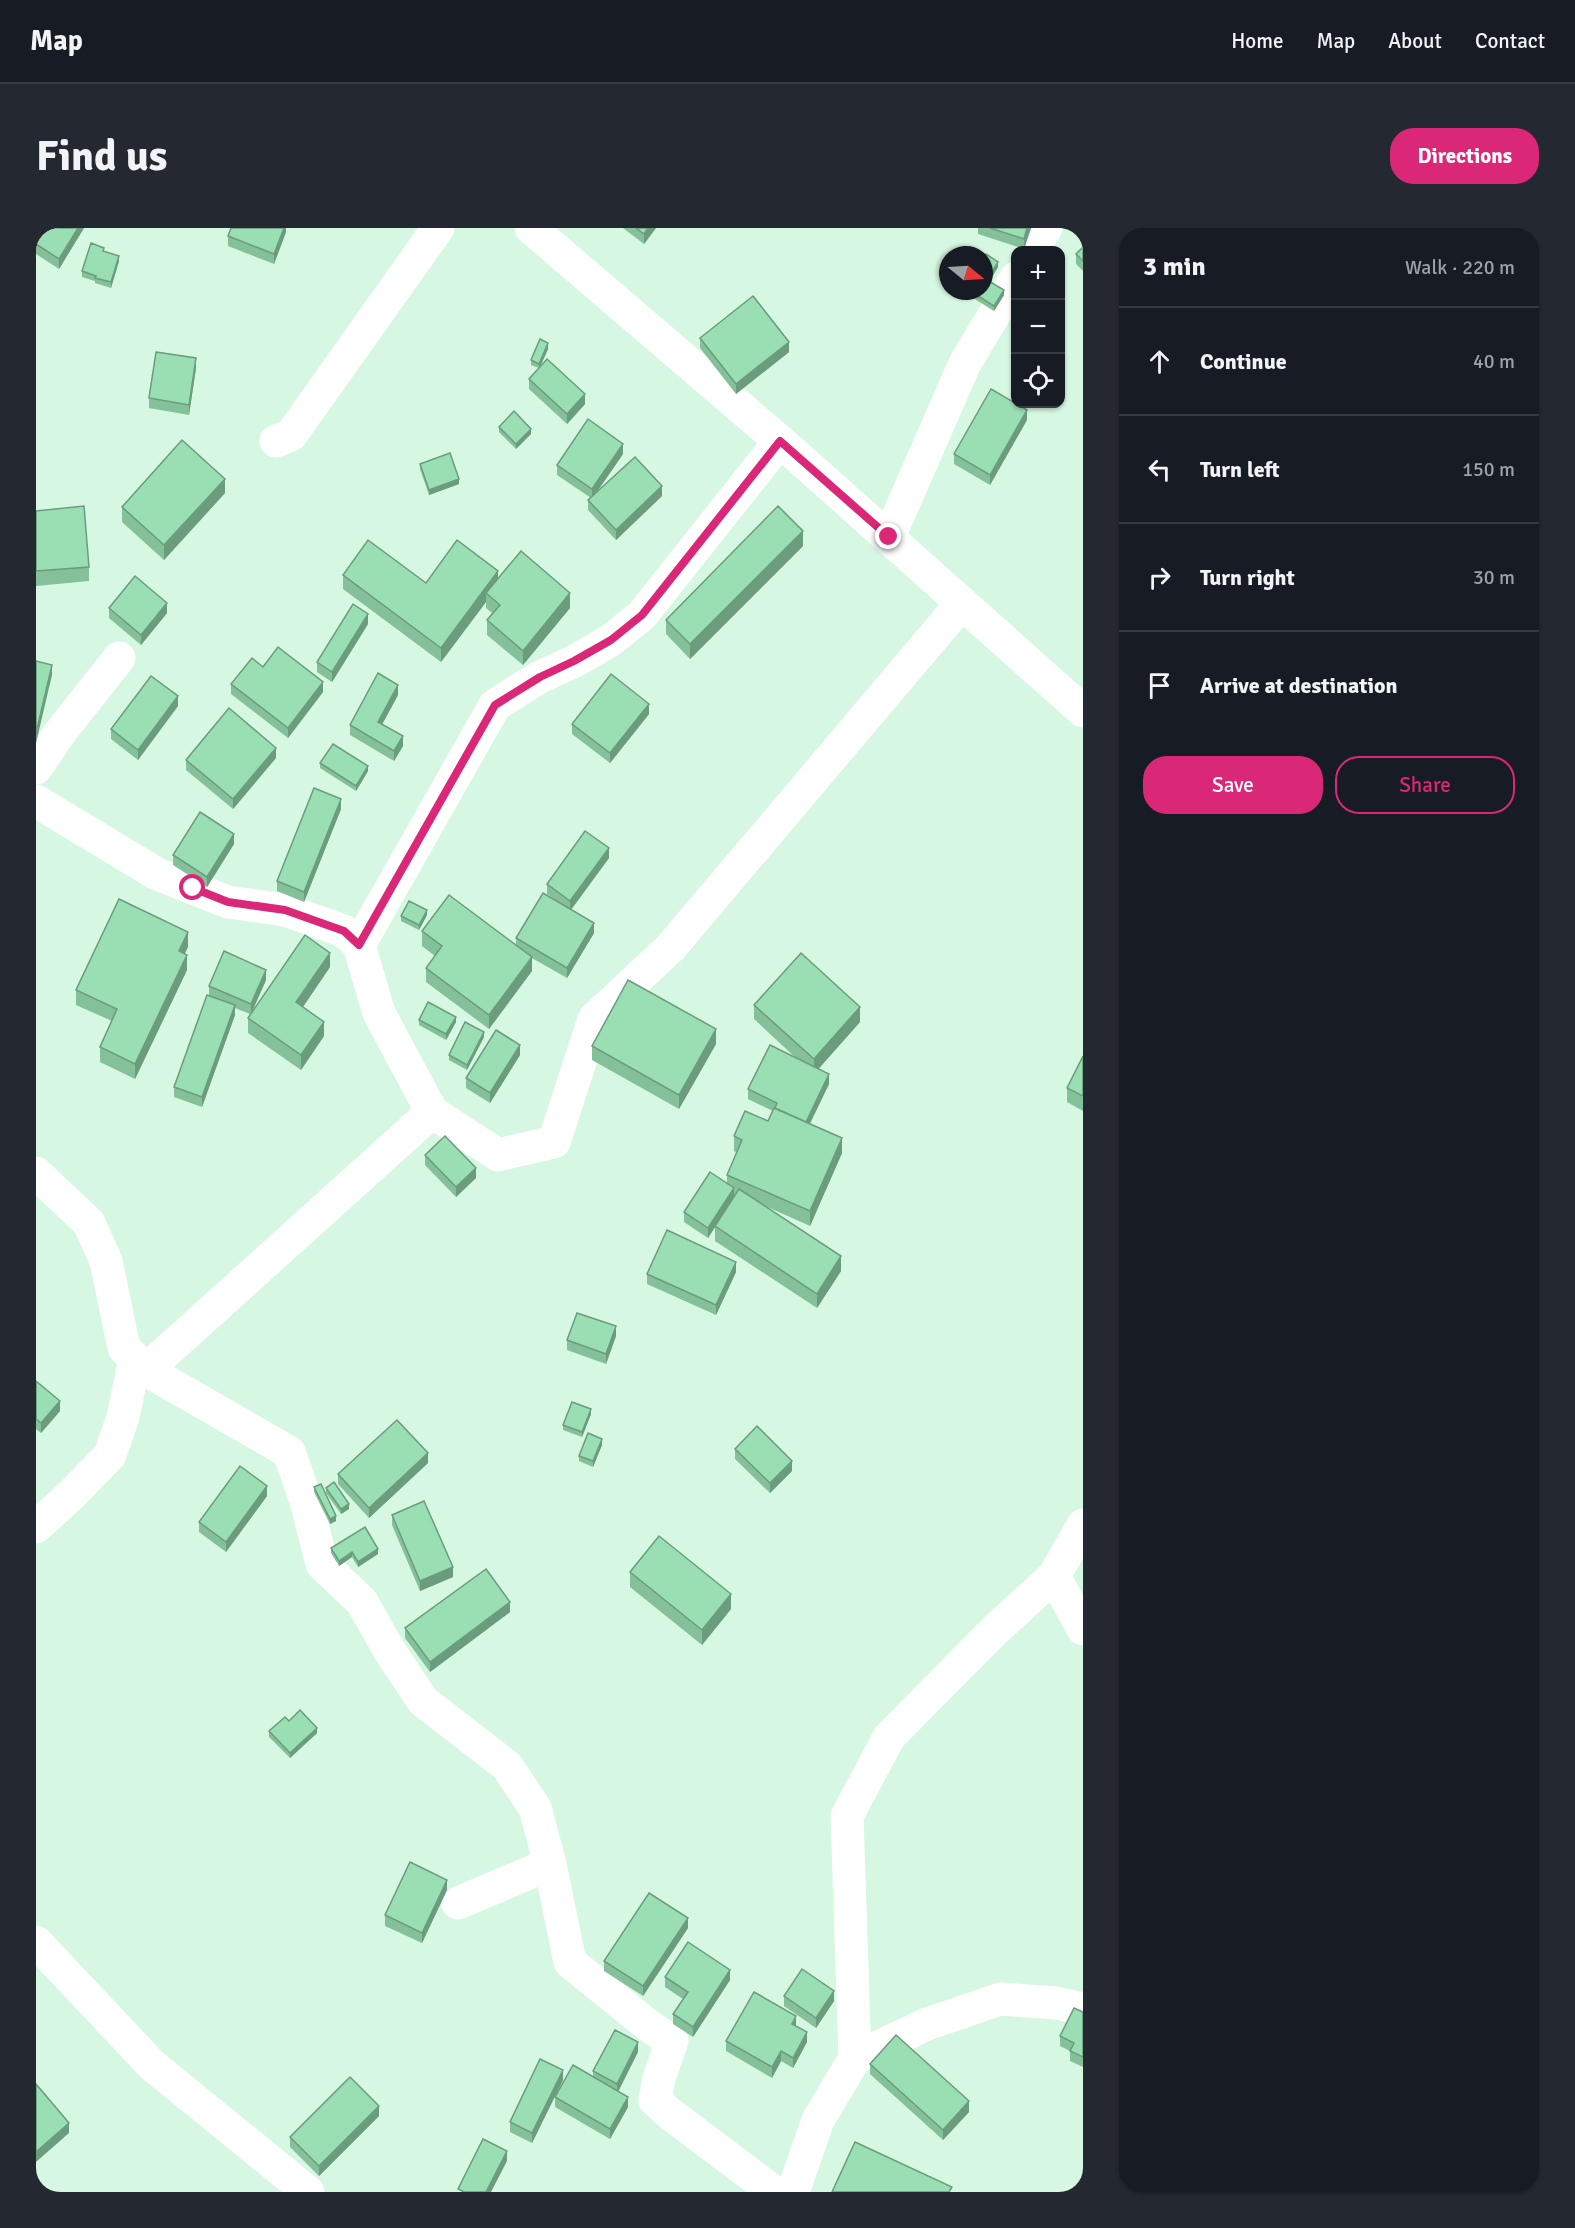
<!DOCTYPE html>
<meta charset="utf-8">
<style>
body{margin:0;font-family:Signika,sans-serif;background:#242831;color:#f1f3f6}
.controls{position:absolute;right:18px;top:18px;display:grid;overflow:hidden;border-radius:12px;box-shadow:0 2px 4px #0004}
.controls button{width:54px;height:54px;display:grid;place-items:center;padding:0;border:0;border-bottom:2px solid #363941;background:#171b24;color:#f1f3f6;font:30px sans-serif}
.compass{position:absolute;left:903px;top:18px;width:54px;height:54px;border-radius:50%;background:#171b24;box-shadow:0 2px 4px #0004;rotate:108deg}
.stop{position:absolute;width:18px;height:18px;margin:-14px;border:4px solid #db2777;border-radius:50%;background:#fff}
.stop.end{background:#db2777;border-color:#fff;box-shadow:0 2px 6px #0008}
.list{margin:0;padding:0;list-style:none}
h2{display:flex;justify-content:space-between;align-items:center;height:78px;margin:0;padding:0 24px;font-size:26px}
h2 small{font-size:20px;font-weight:400;color:#9ea1a6}
.list li{display:grid;grid-template-columns:39px 1fr auto;gap:18px;align-items:center;box-sizing:border-box;height:108px;padding:0 24px;border-top:2px solid #363941}
.list b{display:block;font-size:22px;white-space:nowrap}
.list em{font-size:20px;font-style:normal;color:#9ea1a6}
.actions{display:flex;gap:12px;padding:18px 24px}
.actions a{flex:1;padding:14px 0;border:2px solid #db2777;border-radius:24px;text-align:center;font-size:21px;color:#db2777}
.actions .main{background:#db2777;color:#fff}
.icon{flex:none;width:33px;height:33px;fill:none;stroke:currentColor;stroke-width:2;stroke-linecap:round;stroke-linejoin:round}
.map{position:relative;flex:none;width:1047px;height:1964px;overflow:hidden;border-radius:24px}
header{display:flex;align-items:center;gap:36px;box-sizing:border-box;height:84px;padding:0 30px;background:#171b24;border-bottom:2px solid #363941}
header strong{font-size:28px}
nav{display:flex;gap:33px;margin-inline-start:auto;font-size:21px}
.intro{display:flex;align-items:center;justify-content:space-between;box-sizing:border-box;height:144px;padding:0 36px}
h1{margin:0;font-size:42px}
.button{padding:15px 27px;border-radius:24px;background:#db2777;color:#fff;font-size:21px;font-weight:700}
main{display:flex;gap:36px;padding:0 36px}
aside{flex:1;background:#171b24;border-radius:24px;box-shadow:0 2px 4px #0004}
.map>svg:first-child{display:block}
.lines{fill:none;stroke-linecap:round;stroke-linejoin:round}
.street{stroke:#fff;stroke-width:33}
.wall{fill:#84c09a}
.shaded-wall{fill:#6b9c7d}
.building{fill:#99dfb3;stroke:#6b9c7d;stroke-width:1.5}
.route{stroke:#db2777;stroke-width:8}
</style>
<header>
<strong>Map</strong>
<nav><a>Home</a><a>Map</a><a>About</a><a>Contact</a></nav>
</header>
<div class="intro"><h1>Find us</h1><a class="button">Directions</a></div>
<main>
<div class="map">
<svg width="1047" height="1964" viewBox="0 0 1047 1964">
<rect width="100%" height="100%" fill="#d6f7e1"/>
<g class="lines">
<g class="street">
<path d="M495,0l258,221 294,262"/>
<path d="M996,22l14,-22"/>
<path d="M240,213l15,-6 147,-207"/>
<path d="M853,309l76,-174 51,-85"/>
<path d="M0,540l23,-34 60,-76"/>
<path d="M0,573l121,73 71,28 57,8 59,21 15,14 20,68 53,99 66,43 56,-13 40,-123 77,-72 291,-344"/>
<path d="M323,717l136,-240 45,-28 35,-16 36,-21 31,-25 138,-174"/>
<path d="M0,945l53,50 17,38 18,87 22,22 143,82 17,49 16,63 40,38 27,48 34,51 84,65 28,42 15,56 20,98 79,64 23,15 -13,37 -4,22 14,13 105,79"/>
<path d="M110,1142l286,-258"/>
<path d="M0,1299l36,-33 38,-39 13,-38 12,-58"/>
<path d="M1018,1348l29,53"/>
<path d="M422,1675l92,-39"/>
<path d="M0,1714l116,123 156,127"/>
<path d="M819,1830l-8,-242 42,-79 105,-106 60,-55 29,-51"/>
<path d="M757,1964l25,-72 37,-62 72,-34 73,-25 56,4 27,6"/>
</g>
</g>
<g class="wall">
<path d="M0,0h48l-25,41 -23,-15z"/>
<path d="M250,0v4l-12,32 -46,-18v-10z"/>
<path d="M587,0h33l-12,16z"/>
<path d="M942,0h53l-7,21 -46,-15z"/>
<path d="M1047,19v24l-7,-7v-10z"/>
<path d="M68,23l15,10 -8,27 -16,-5v-2l-13,-4v-6z"/>
<path d="M948,29l14,10 -8,14 14,14 -10,16 -29,-18v-2h19z"/>
<path d="M664,110l89,14 -53,42 -36,-46z"/>
<path d="M512,121l-8,18 45,37 -18,20 -38,-35v-10l10,-11 -8,-3v-5z"/>
<path d="M160,140l-7,47 -40,-7v-10z"/>
<path d="M991,192l-37,65 -36,-21v-10z"/>
<path d="M463,199l32,7 -15,15 -17,-17z"/>
<path d="M587,226l-27,39 66,3 -46,44 -28,-30v-10l3,-2 -34,-23v-10z"/>
<path d="M384,236l39,20 -30,11 -9,-26z"/>
<path d="M189,265l-61,67 -42,-38v-15z"/>
<path d="M0,283l53,56v14l-53,5z"/>
<path d="M767,318l-113,113 -24,-25v-14z"/>
<path d="M307,347l83,8 72,-4 72,29 -47,57 -36,-30v-15l5,-7 -6,-5v-6l-45,60 -98,-73z"/>
<path d="M73,380l58,5 -26,32 -32,-27z"/>
<path d="M332,396l-36,58 -15,-10v-10z"/>
<path d="M227,439l60,25 -35,46 -57,-44v-10z"/>
<path d="M362,467l-16,29 21,22 -9,15 -44,-26v-10z"/>
<path d="M142,478l-40,54 -27,-21v-10z"/>
<path d="M613,486l-39,49 -38,-29v-10z"/>
<path d="M240,530l-43,51 -47,-39v-10z"/>
<path d="M284,535l48,8 -12,20 -36,-23z"/>
<path d="M305,581l-37,93 -27,-11v-10z"/>
<path d="M198,616l-27,43 -34,-22v-10z"/>
<path d="M573,630l-38,52 23,23 -27,45 -35,-20v13l-43,58 -63,-47v-14l9,-12 -13,-10v-15l94,14v-7l40,-38 -9,-6v-10z"/>
<path d="M391,687l-8,15 -18,-9v-5z"/>
<path d="M152,719l-4,7 3,16 -52,109 -35,-17v-15l12,-26 -36,-16v-15z"/>
<path d="M294,739l-27,40 21,29 -23,34 -53,-37v-15l2,-4 -15,-6v7l-33,92 -28,-10v-10l35,-92v-9l57,-6 -15,34z"/>
<path d="M718,777l106,17 -42,47 11,15 -19,40 32,29 -32,73 -47,-21 78,66 -24,37 -102,-67v-15l4,-6 -11,18 -24,-16v-10l43,-29v-8l10,-22 -3,-2v-15l34,-15 5,-10 -25,-12v-10l49,-30 -43,-40z"/>
<path d="M383,792l37,2 -10,18 -27,-15z"/>
<path d="M448,809l-17,33 -18,-10v-5z"/>
<path d="M680,816l-37,65 -87,-49v-14z"/>
<path d="M484,827l-30,48 -24,-15v-10z"/>
<path d="M1047,828v55l-16,-9v-14z"/>
<path d="M389,927l51,23 -20,19 -31,-32z"/>
<path d="M700,1044l-20,43 -69,-31v-10z"/>
<path d="M580,1108l-10,28 -39,-14v-10z"/>
<path d="M0,1153l24,30 -19,22 -5,-4z"/>
<path d="M555,1186l-9,23 -19,-7v-5z"/>
<path d="M566,1217l-9,22 -14,-6v-5z"/>
<path d="M699,1221l57,22 -22,22 -35,-34z"/>
<path d="M392,1235l-59,55 -31,-34v-10z"/>
<path d="M278,1259l22,34 -6,3 -16,-32z"/>
<path d="M290,1260l23,21 -8,5 -15,-21z"/>
<path d="M231,1268l-41,56 -27,-20v-10z"/>
<path d="M356,1287l61,62 -33,14 -28,-66z"/>
<path d="M295,1320l47,6 -20,13 -6,-10 -13,9 -8,-13z"/>
<path d="M594,1344l101,37 -29,36 -72,-58z"/>
<path d="M474,1384l-80,60 -25,-34v-10z"/>
<path d="M253,1493l28,12 -27,25 -21,-21v-6z"/>
<path d="M411,1662l-25,53 -37,-17v-11z"/>
<path d="M652,1700l-45,68 -39,-25v-10z"/>
<path d="M629,1749l65,3 -37,57 -20,-13v-10l10,-15 -18,-12z"/>
<path d="M748,1768l50,5 -18,27 -32,-22z"/>
<path d="M1047,1784v55l-13,-6v-10l-10,-5v-10z"/>
<path d="M760,1799l11,15 -14,26 -12,-7 -9,17 -46,-27v-10z"/>
<path d="M602,1824l-20,39 10,16 -18,32 -55,-32v-10l38,-20v-6z"/>
<path d="M834,1836l99,48 -26,28 -73,-66z"/>
<path d="M527,1852l-31,63 -22,-11v-10z"/>
<path d="M343,1888l-60,60 -29,-29v-10z"/>
</g>
<g class="shaded-wall">
<path d="M42,0h6l-25,41v-10z"/>
<path d="M248,0h2v4l-12,32v-10z"/>
<path d="M612,0h8l-12,16v-10z"/>
<path d="M991,0h4l-7,21v-10z"/>
<path d="M83,28v5l-8,27v-6z"/>
<path d="M962,34v5l-11,18v-5z"/>
<path d="M968,62v5l-10,16v-5z"/>
<path d="M753,114v10l-53,42v-10z"/>
<path d="M512,115v6l-9,20v-5z"/>
<path d="M160,130v10l-7,47v-10z"/>
<path d="M549,166v10l-18,20v-10z"/>
<path d="M991,182v10l-37,65v-10z"/>
<path d="M495,201v5l-15,15v-5z"/>
<path d="M587,216v10l-31,45v-10z"/>
<path d="M189,251v14l-61,67v-15z"/>
<path d="M423,251v5l-30,11v-5z"/>
<path d="M626,258v10l-46,44v-10z"/>
<path d="M767,303v15l-113,113v-15z"/>
<path d="M462,343v15l-12,7v9l-45,60v-14z"/>
<path d="M534,365v15l-47,57v-14z"/>
<path d="M131,375v10l-26,32v-10z"/>
<path d="M332,386v10l-36,58v-10z"/>
<path d="M16,437v10l-16,68v-10z"/>
<path d="M287,454v10l-35,46v-10z"/>
<path d="M362,457v10l-20,37v-10z"/>
<path d="M142,468v10l-40,54v-10z"/>
<path d="M613,476v10l-39,49v-10z"/>
<path d="M367,508v10l-9,15v-10z"/>
<path d="M240,520v10l-43,51v-10z"/>
<path d="M332,538v5l-12,20v-5z"/>
<path d="M305,571v10l-37,93v-10z"/>
<path d="M198,606v10l-27,43v-10z"/>
<path d="M573,620v10l-39,53v-10z"/>
<path d="M391,682v5l-8,15v-5z"/>
<path d="M558,695v10l-27,45v-10z"/>
<path d="M152,704v15l-9,19v-15z"/>
<path d="M294,725v14l-34,50v-15z"/>
<path d="M151,727v15l-52,109v-15z"/>
<path d="M496,729v14l-43,58v-14z"/>
<path d="M230,742v10l-15,34v-10z"/>
<path d="M199,777v10l-33,92v-10z"/>
<path d="M824,779v15l-46,52v-15z"/>
<path d="M420,789v5l-10,18v-6z"/>
<path d="M288,794v14l-23,34v-15z"/>
<path d="M680,801v15l-37,65v-14z"/>
<path d="M448,804v5l-17,33v-5z"/>
<path d="M484,817v10l-30,48v-10z"/>
<path d="M793,846v10l-24,49v-10z"/>
<path d="M806,910v15l-32,73v-15z"/>
<path d="M440,940v10l-20,19v-10z"/>
<path d="M698,960v10l-26,40v-10z"/>
<path d="M805,1028v15l-24,37v-14z"/>
<path d="M700,1034v10l-20,43v-10z"/>
<path d="M580,1098v10l-10,28v-10z"/>
<path d="M24,1173v10l-19,22v-10z"/>
<path d="M555,1181v5l-9,23v-5z"/>
<path d="M566,1211v6l-9,22v-6z"/>
<path d="M392,1225v10l-59,55v-10z"/>
<path d="M756,1233v10l-22,22v-10z"/>
<path d="M231,1258v10l-41,56v-10z"/>
<path d="M313,1276v5l-8,5v-5z"/>
<path d="M300,1288v5l-6,3v-5z"/>
<path d="M342,1321v5l-20,13v-5z"/>
<path d="M316,1324v5l-13,9v-5z"/>
<path d="M417,1339v10l-33,14v-10z"/>
<path d="M695,1366v15l-29,36v-15z"/>
<path d="M474,1374v10l-80,60v-10z"/>
<path d="M281,1500v5l-27,25v-5z"/>
<path d="M411,1652v10l-25,53v-10z"/>
<path d="M652,1690v10l-45,68v-10z"/>
<path d="M694,1742v10l-37,57v-10z"/>
<path d="M798,1763v10l-18,27v-10z"/>
<path d="M760,1788v10l-4,-2z"/>
<path d="M771,1804v10l-14,26v-10z"/>
<path d="M602,1814v10l-21,42v-10z"/>
<path d="M745,1823v10l-9,17v-11z"/>
<path d="M527,1842v10l-31,63v-10z"/>
<path d="M592,1869v10l-18,32v-10z"/>
<path d="M933,1873v11l-26,28v-10z"/>
<path d="M343,1878v10l-60,60v-10z"/>
<path d="M33,1895v10l-33,29v-10z"/>
<path d="M471,1923v10l-16,31h-5z"/>
</g>
<g class="building">
<path d="M0,0h42l-19,31 -23,-15z"/>
<path d="M195,0h53l-10,26 -46,-18z"/>
<path d="M600,0h12l-4,6z"/>
<path d="M954,0h37l-3,11z"/>
<path d="M55,15l13,5 -1,3 16,5 -8,26 -16,-4 1,-2 -14,-5z"/>
<path d="M1047,19v14l-7,-7z"/>
<path d="M950,26l12,8 -11,18 17,10 -10,16 -24,-15h14v-34z"/>
<path d="M717,68l36,46 -53,42 -36,-46z"/>
<path d="M504,111l8,4 -9,21 -8,-4z"/>
<path d="M120,124l40,6 -7,47 -40,-7z"/>
<path d="M511,131l38,35 -18,20 -38,-35z"/>
<path d="M955,161l36,21 -37,65 -36,-21z"/>
<path d="M478,183l17,18 -15,15 -17,-17z"/>
<path d="M552,191l35,25 -31,45 -35,-24z"/>
<path d="M146,212l43,39 -61,66 -42,-38z"/>
<path d="M414,225l9,26 -30,11 -9,-26z"/>
<path d="M599,229l27,29 -46,44 -28,-30z"/>
<path d="M48,278l5,61 -53,4v-60z"/>
<path d="M742,278l25,25 -113,113 -24,-24z"/>
<path d="M332,312l58,43 31,-43 41,31 -57,77 -98,-73z"/>
<path d="M485,323l49,42 -47,58 -36,-31 13,-15 -14,-12z"/>
<path d="M99,348l32,27 -26,32 -32,-27z"/>
<path d="M317,376l15,10 -36,58 -15,-10z"/>
<path d="M242,419l45,35 -35,46 -57,-44 21,-26 11,9z"/>
<path d="M0,433l16,4 -16,68z"/>
<path d="M342,445l20,12 -20,37 25,14 -9,15 -44,-26z"/>
<path d="M575,446l38,30 -39,49 -38,-29z"/>
<path d="M115,448l27,20 -40,54 -27,-21z"/>
<path d="M193,480l47,40 -43,51 -47,-39z"/>
<path d="M297,516l35,22 -12,20 -36,-23z"/>
<path d="M278,560l27,11 -37,93 -27,-11z"/>
<path d="M164,584l34,22 -27,43 -34,-22z"/>
<path d="M549,603l24,17 -39,53 -23,-17z"/>
<path d="M507,665l51,30 -27,45 -51,-30z"/>
<path d="M413,667l83,62 -43,58 -63,-47 16,-22 -20,-15z"/>
<path d="M83,671l69,33 -9,19 8,4 -52,109 -35,-17 17,-38 -41,-19z"/>
<path d="M373,673l18,9 -8,15 -18,-9z"/>
<path d="M269,707l25,18 -34,49 28,20 -23,33 -53,-37z"/>
<path d="M188,723l42,19 -15,34 -42,-18z"/>
<path d="M765,725l59,54 -46,52 -60,-54z"/>
<path d="M592,752l88,49 -37,66 -87,-49z"/>
<path d="M171,767l28,10 -33,92 -28,-10z"/>
<path d="M392,774l28,15 -10,17 -27,-14z"/>
<path d="M429,794l19,10 -17,33 -18,-10z"/>
<path d="M460,802l24,15 -30,48 -24,-15z"/>
<path d="M734,817l59,29 -23,48 -31,-14 2,-5 -29,-14z"/>
<path d="M1047,828v40l-16,-8z"/>
<path d="M738,880l68,30 -32,73 -83,-36 15,-35 -8,-4 11,-25 23,10z"/>
<path d="M409,908l31,32 -20,19 -31,-32z"/>
<path d="M674,944l24,16 -26,40 -24,-16z"/>
<path d="M703,961l102,67 -24,38 -102,-68z"/>
<path d="M631,1002l69,32 -20,43 -69,-31z"/>
<path d="M541,1085l39,13 -10,28 -39,-14z"/>
<path d="M0,1153l24,20 -19,22 -5,-4z"/>
<path d="M536,1174l19,7 -9,23 -19,-7z"/>
<path d="M361,1192l31,33 -59,55 -31,-34z"/>
<path d="M721,1198l35,35 -22,22 -35,-34z"/>
<path d="M552,1205l14,6 -9,22 -14,-5z"/>
<path d="M204,1238l27,20 -41,56 -27,-20z"/>
<path d="M298,1254l15,22 -8,5 -15,-21z"/>
<path d="M285,1256l15,32 -6,3 -16,-32z"/>
<path d="M388,1273l29,66 -33,14 -28,-66z"/>
<path d="M329,1299l13,22 -20,13 -6,-10 -13,9 -8,-13z"/>
<path d="M623,1308l72,58 -29,36 -72,-58z"/>
<path d="M450,1341l24,33 -80,60 -25,-34z"/>
<path d="M264,1482l17,18 -27,25 -21,-22 16,-14 4,4z"/>
<path d="M374,1634l37,18 -25,53 -37,-18z"/>
<path d="M613,1665l39,25 -45,68 -39,-25z"/>
<path d="M652,1714l42,28 -37,57 -20,-13 15,-22 -23,-15z"/>
<path d="M766,1741l32,22 -18,27 -32,-22z"/>
<path d="M718,1764l42,24 -4,8 15,8 -14,26 -12,-7 -9,16 -46,-26z"/>
<path d="M1038,1780l9,4v45l-13,-6 4,-8 -14,-7z"/>
<path d="M579,1802l23,12 -21,42 -24,-13z"/>
<path d="M860,1807l73,66 -26,29 -73,-66z"/>
<path d="M504,1831l23,11 -31,63 -22,-11z"/>
<path d="M537,1837l55,32 -18,32 -55,-32z"/>
<path d="M314,1849l29,29 -60,60 -29,-29z"/>
<path d="M0,1856l33,39 -33,29z"/>
<path d="M447,1911l24,12 -21,41h-22l-6,-3z"/>
<path d="M819,1914l97,45 -3,5h-117z"/>
</g>
<g class="lines">
<path class="route" d="M157,660l35,14 57,8 59,21 15,14 136,-240 45,-28 34,-16 37,-21 31,-25 138,-174 109,96"/>
</g>
</svg>
<div class="controls">
<button>+</button>
<button>−</button>
<button><svg class="icon" aria-label="locate" viewBox="0 0 24 24"><circle cx="12" cy="12" r="6"/><path d="M12 2v4M12 18v4M2 12h4M18 12h4"/></svg></button>
</div>
<svg class="compass" viewBox="-18 -18 36 36"><path d="M0-13l5 13h-10z" fill="#e53935"/><path d="M0 13l5-13h-10z" fill="#9ea1a6"/></svg>
<div class="stop" style="left:157px;top:660px"></div>
<div class="stop end" style="left:853px;top:309px"></div>
</div>
<aside>
<h2>3 min<small>Walk · 220 m</small></h2>
<ul class="list">
<li><svg class="icon" aria-label="ahead" viewBox="0 0 24 24"><path d="M12 20V5M6 11l6-6 6 6"/></svg><div><b>Continue</b></div><em>40 m</em></li>
<li><svg class="icon" aria-label="left" viewBox="0 0 24 24"><path d="M17 20v-9H6M10 6l-5 5 5 5"/></svg><div><b>Turn left</b></div><em>150 m</em></li>
<li><svg class="icon" aria-label="right" viewBox="0 0 24 24"><path d="M7 20v-9h11M14 6l5 5-5 5"/></svg><div><b>Turn right</b></div><em>30 m</em></li>
<li><svg class="icon" aria-label="arrive" viewBox="0 0 24 24"><path d="M6 21V4h12l-3 4 3 4H6"/></svg><div><b>Arrive at destination</b></div></li>
</ul>
<div class="actions"><a class="main">Save</a><a>Share</a></div>
</aside>
</main>
